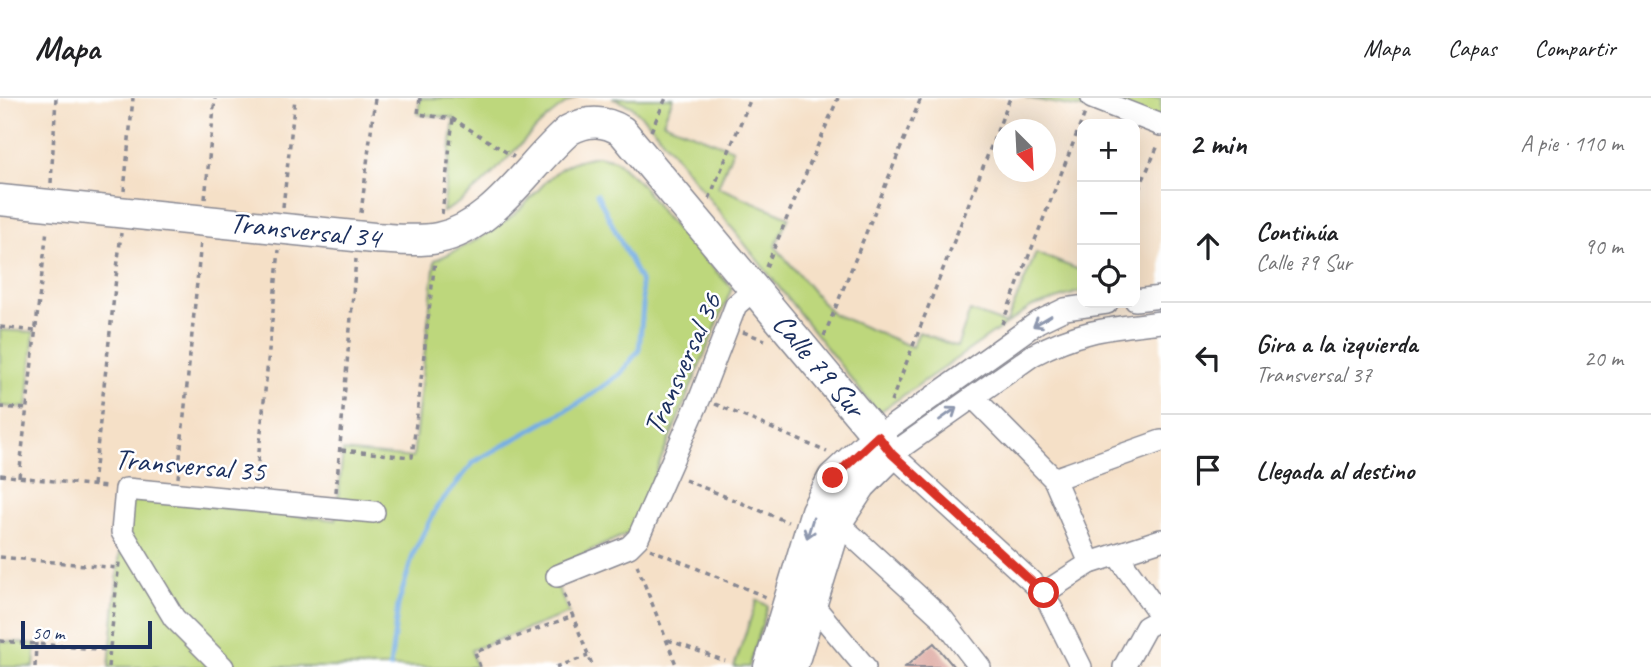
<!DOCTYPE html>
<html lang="es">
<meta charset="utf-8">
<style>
body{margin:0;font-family:Caveat,sans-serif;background:#f6f6f6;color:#202124}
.controls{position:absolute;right:21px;top:21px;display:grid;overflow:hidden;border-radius:14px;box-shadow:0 7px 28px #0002}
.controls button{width:63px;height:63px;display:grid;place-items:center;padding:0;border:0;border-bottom:2px solid #e0e0e0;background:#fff;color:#202124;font:35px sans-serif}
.compass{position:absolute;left:993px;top:21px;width:63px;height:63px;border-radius:50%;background:#fff;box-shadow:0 7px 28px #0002;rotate:156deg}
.scale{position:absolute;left:21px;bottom:18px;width:131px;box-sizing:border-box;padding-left:7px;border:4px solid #1b2f5e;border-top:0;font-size:19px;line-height:24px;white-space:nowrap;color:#1b2f5e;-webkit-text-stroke:5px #fff;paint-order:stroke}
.stop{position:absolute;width:21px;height:21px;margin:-16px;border:5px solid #d93025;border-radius:50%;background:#fff}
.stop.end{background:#d93025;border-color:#fff;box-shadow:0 2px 7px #0008}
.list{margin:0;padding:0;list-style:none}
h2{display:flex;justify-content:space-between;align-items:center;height:91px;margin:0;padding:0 28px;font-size:30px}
h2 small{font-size:23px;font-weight:400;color:#757577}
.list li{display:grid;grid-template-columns:46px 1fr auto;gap:21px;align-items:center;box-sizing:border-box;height:112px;padding:0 28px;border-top:2px solid #e0e0e0}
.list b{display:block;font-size:26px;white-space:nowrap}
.list p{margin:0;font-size:23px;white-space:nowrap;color:#757577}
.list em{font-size:23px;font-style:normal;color:#757577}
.icon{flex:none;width:38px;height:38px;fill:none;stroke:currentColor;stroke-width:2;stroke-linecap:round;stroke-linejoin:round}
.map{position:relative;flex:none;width:1161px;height:569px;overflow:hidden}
header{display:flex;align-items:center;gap:42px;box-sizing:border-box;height:98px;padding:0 35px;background:#fff;border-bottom:2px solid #e0e0e0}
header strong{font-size:33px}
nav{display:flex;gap:38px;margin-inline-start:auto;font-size:24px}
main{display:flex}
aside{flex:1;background:#fff}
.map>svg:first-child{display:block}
.green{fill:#bdd77c;stroke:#6c836d;stroke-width:2}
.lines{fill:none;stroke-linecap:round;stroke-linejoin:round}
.stream{stroke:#73ade4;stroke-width:5}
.building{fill:#daa199}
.street-casing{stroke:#888892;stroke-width:24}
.secondary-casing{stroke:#888892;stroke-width:33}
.path{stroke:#888892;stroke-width:3.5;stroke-dasharray:5 5;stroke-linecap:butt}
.street{stroke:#fff;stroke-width:21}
.secondary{stroke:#fff;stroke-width:30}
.oneway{stroke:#8d97ae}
.route{stroke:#d93025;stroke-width:9}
.labels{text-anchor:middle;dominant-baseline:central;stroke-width:5;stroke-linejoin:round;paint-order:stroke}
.street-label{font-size:30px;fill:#1b2f5e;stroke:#fff}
</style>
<header>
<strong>Mapa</strong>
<nav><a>Mapa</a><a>Capas</a><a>Compartir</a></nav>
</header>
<main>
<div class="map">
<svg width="1161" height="569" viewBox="0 0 1161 569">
<rect width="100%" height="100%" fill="#fff"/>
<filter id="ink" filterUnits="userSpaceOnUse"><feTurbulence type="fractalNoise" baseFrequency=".0143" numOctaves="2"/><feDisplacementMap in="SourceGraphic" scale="14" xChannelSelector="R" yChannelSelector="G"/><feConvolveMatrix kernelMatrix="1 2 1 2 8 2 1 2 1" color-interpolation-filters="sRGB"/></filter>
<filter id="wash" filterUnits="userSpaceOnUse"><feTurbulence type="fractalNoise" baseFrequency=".00686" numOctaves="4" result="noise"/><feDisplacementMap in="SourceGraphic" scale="28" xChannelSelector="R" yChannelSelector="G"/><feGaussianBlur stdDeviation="1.57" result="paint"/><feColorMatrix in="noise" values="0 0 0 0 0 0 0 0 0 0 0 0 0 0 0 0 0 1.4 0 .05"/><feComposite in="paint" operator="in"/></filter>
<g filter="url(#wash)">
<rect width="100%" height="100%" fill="#f5e0c7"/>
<g class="green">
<path d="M420,0h155c-51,29 -79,87 -132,114l11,-94 -36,-4z"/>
<path d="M612,0h61l-10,24 70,27 -15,38 71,30 -14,29 56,67 81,34 7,-15 38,15 13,-36 36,13 30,-71 46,18v20l-51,16 -153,106 -227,-288 -20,-19z"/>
<path d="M1026,0h135v36l-48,-20z"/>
<path d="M597,58l18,4 26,24 24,33 67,71 -101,244 -72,33 -4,16 14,32 -98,37 5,17h-367l16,-170 211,23 7,-69 70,7 22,-198c31,-13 59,-28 84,-50 29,-27 35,-48 78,-54z"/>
<path d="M0,232l34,2 -7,76 -27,-2z"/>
<path d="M757,502l11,6 -19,61h-15z"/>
<path d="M0,543l36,3 -2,23h-34z"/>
</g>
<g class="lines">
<path class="stream" d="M390,569l8,-62 16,-53 23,-45 37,-45 110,-62 36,-26 19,-24 4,-45 -3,-25 -43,-86"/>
</g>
<g id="blocks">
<path class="building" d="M934,545l20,24h-49z"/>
</g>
</g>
<g filter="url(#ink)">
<use href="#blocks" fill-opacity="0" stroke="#888892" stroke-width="2"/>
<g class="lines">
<g class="street-casing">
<g id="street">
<path d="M1092,0l69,27"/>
<path d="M1135,202l26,-3"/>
<path d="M973,299l81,82 36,84"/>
<path d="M878,338l160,-114 27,-13 42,-6"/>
<path d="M1054,381l107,-38"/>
<path d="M837,424l105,96 38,49"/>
<path d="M1117,457l44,61"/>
<path d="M557,478l72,-29 9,-9 62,-140 36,-93 20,-17"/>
<path d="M1044,495l46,-30 71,-23"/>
<path d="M812,506l53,63"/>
<path d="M223,569l-49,-49 -52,-86 4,-43 248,23"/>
<path d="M1081,569l-37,-74 -152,-139 141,-99c46,-25 78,-27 128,-33"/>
<path d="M1124,569l22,-40 15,-8"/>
</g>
</g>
<g class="secondary-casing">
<g id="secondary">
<path d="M0,102l374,38c21,1 43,4 64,0 56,-11 91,-74 131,-108 19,-10 35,-10 53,1l270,323 -31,31 -24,37 -45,145"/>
<path d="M769,569l47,-156 17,-33 45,-42"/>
</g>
</g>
<g class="path">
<path d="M420,0l-2,16 35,5 61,38"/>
<path d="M651,33l15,-33"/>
<path d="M51,85l5,-85"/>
<path d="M124,93l9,-93"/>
<path d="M1135,100l24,-55"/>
<path d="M205,101l10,-101"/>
<path d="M709,101l42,-101"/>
<path d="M283,109l12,-109"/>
<path d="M361,115l14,-115"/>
<path d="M442,116l11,-95"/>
<path d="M766,169l72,-169"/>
<path d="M1002,226l83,-211"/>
<path d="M0,229l35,4"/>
<path d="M743,234l22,8"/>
<path d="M824,238l97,-238"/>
<path d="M891,304l119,-304"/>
<path d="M715,306l112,48"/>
<path d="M0,309l27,2"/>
<path d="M341,352l71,7 23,-197"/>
<path d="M0,377l107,12"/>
<path d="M19,379l28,-248"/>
<path d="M178,380l23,-237"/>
<path d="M685,382l103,42"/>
<path d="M256,384l23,-232"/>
<path d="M93,387l28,-252"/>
<path d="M336,394l20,-233"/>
<path d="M650,451l116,48"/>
<path d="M0,459l118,11"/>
<path d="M637,467l40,102"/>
<path d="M564,496l29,73"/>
<path d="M668,542l57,21"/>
<path d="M0,543l109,9"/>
<path d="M35,569l1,-24"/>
<path d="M108,569l11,-105"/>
<path d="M480,569l-5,-15 98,-36"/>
<path d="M556,569l32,-11"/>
</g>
<use href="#street" class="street"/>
<use href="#secondary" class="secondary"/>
</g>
<defs><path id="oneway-shaft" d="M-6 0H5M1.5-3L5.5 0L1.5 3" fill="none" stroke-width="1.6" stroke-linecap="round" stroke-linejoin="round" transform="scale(1.75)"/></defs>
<g class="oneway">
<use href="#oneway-shaft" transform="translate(1042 223) rotate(149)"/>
<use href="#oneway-shaft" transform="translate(948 316) rotate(-35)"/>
<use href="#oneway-shaft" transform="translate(810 430) rotate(107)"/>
</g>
</g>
<g class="lines" filter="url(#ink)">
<path class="route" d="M833,380l45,-42 14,18 152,139"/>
</g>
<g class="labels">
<g class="street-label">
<text transform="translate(305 132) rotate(6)">Transversal 34</text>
<text transform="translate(682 266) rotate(-66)">Transversal 36</text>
<text transform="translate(819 267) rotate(50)">Calle 79 Sur</text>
<text transform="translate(190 367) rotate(5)">Transversal 35</text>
</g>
</g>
</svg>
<div class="controls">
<button>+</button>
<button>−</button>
<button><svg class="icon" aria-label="locate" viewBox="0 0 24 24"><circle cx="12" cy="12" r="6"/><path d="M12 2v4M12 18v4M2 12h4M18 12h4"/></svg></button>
</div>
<svg class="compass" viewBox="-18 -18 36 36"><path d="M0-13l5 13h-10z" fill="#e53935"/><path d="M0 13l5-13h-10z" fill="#757577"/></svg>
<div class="scale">50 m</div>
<div class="stop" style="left:1044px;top:495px"></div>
<div class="stop end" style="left:833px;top:380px"></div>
</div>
<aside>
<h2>2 min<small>A pie · 110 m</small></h2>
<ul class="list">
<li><svg class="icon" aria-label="ahead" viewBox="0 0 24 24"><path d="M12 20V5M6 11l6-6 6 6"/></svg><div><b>Continúa</b><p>Calle 79 Sur</p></div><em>90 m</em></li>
<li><svg class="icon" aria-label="left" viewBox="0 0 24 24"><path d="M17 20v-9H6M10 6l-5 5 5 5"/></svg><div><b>Gira a la izquierda</b><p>Transversal 37</p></div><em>20 m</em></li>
<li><svg class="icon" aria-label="arrive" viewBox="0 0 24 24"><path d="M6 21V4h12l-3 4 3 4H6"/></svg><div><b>Llegada al destino</b></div></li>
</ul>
</aside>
</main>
